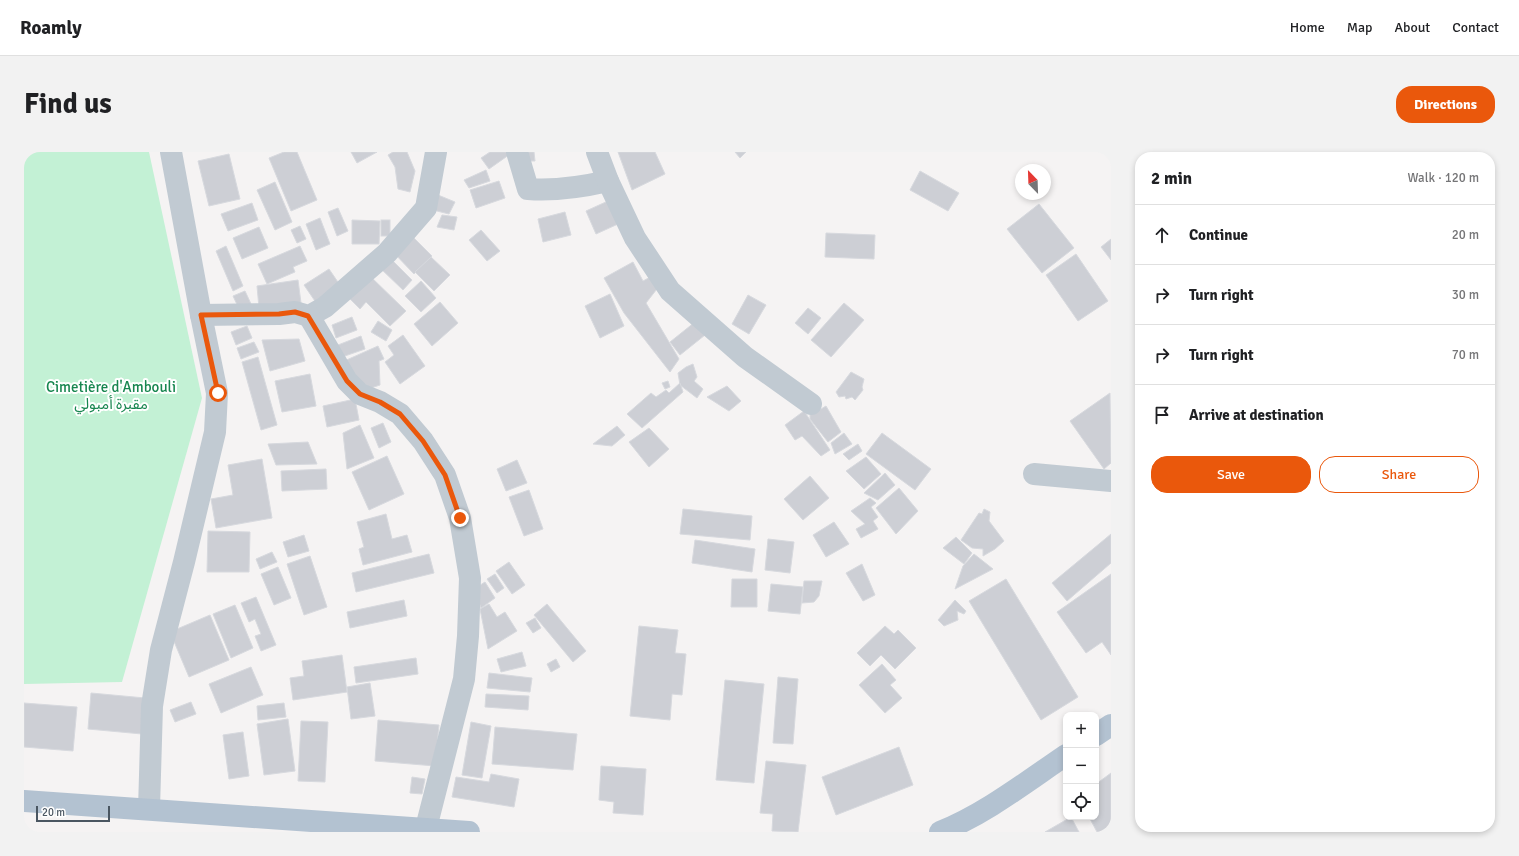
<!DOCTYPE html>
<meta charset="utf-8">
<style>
body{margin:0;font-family:Signika,"Noto Sans Arabic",sans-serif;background:#f2f2f2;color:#202124}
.controls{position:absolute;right:12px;bottom:12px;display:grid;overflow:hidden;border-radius:8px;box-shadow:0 2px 6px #0003}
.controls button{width:36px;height:36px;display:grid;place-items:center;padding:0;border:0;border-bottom:1px solid #e0e0e0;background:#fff;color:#202124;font:20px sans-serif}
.compass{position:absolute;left:991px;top:12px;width:36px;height:36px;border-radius:50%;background:#fff;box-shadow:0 2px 6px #0003;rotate:337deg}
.scale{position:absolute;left:12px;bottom:10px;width:74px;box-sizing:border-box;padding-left:4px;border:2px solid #4a5661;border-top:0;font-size:11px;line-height:14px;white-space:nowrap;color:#4a5661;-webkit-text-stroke:3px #fff;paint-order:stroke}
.stop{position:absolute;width:12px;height:12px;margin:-9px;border:3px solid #ea580c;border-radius:50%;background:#fff}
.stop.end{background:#ea580c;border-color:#fff;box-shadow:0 1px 4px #0008}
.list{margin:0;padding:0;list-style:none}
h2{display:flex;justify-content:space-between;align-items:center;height:52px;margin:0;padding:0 16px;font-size:17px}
h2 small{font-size:13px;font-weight:400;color:#757577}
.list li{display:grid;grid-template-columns:26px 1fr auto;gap:12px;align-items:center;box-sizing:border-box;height:60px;padding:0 16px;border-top:1px solid #e0e0e0}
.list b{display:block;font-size:15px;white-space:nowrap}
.list em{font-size:13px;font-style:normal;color:#757577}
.actions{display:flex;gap:8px;padding:12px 16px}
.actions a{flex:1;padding:9px 0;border:1px solid #ea580c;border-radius:16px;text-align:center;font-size:14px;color:#ea580c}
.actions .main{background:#ea580c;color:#fff}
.icon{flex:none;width:22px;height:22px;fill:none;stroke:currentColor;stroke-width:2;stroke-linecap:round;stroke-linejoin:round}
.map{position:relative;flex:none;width:1087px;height:680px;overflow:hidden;border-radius:16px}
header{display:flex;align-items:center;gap:24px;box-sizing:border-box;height:56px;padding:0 20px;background:#fff;border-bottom:1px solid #e0e0e0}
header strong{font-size:19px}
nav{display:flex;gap:22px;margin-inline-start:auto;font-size:14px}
.intro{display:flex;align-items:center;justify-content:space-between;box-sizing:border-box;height:96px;padding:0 24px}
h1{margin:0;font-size:28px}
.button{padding:10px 18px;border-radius:16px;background:#ea580c;color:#fff;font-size:14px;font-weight:700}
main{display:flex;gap:24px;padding:0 24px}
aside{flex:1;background:#fff;border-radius:16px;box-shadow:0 2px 6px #0003}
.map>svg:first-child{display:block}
.green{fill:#c3f1d5}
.building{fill:#cdcfd5;stroke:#d7d9de}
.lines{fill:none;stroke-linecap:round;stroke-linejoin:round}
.street{stroke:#c1cad2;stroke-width:22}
.primary{stroke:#b3c2d1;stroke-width:22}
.route{stroke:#ea580c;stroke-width:5}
.labels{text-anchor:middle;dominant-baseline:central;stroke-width:4;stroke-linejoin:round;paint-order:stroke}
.park-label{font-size:15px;fill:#17864f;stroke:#fff}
</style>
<header>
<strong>Roamly</strong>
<nav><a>Home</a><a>Map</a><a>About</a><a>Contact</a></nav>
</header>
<div class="intro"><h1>Find us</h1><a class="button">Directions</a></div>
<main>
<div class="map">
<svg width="1087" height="680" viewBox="0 0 1087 680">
<rect width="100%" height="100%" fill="#f5f3f3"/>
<path class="green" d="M0,0h125l53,246 -80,284 -98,2z"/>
<g class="building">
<path d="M260,0h13l20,48 -26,11 -22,-53z"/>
<path d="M327,0h26l-20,11z"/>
<path d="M369,0h14l8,19 -5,21 -12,-3 -3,-22 -7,-12z"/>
<path d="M466,0h23l-24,17 -8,-11z"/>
<path d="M497,0h13l1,9h-12z"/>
<path d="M594,0h37l10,22 -33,16z"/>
<path d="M711,0h11l-6,6z"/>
<path d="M205,2l11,45 -31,7 -11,-45z"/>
<path d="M462,18l4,11 -21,7 -5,-8z"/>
<path d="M896,19l39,22 -11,18 -38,-21z"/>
<path d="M475,29l6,17 -29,10 -6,-18z"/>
<path d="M251,30l17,40 -17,8 -18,-40z"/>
<path d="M414,43l17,7 -6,12 -16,-4z"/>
<path d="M584,49l10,23 -22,10 -10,-23z"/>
<path d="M228,51l6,17 -30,11 -7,-17z"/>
<path d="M1015,52l35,44 -32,25 -35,-44z"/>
<path d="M314,56l10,23 -11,5 -9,-24z"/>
<path d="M541,60l6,23 -28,7 -5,-23z"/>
<path d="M418,63l15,2 -3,13 -17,-3z"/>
<path d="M296,66l10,26 -14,6 -10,-26z"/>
<path d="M328,68l28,1 -1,23h-27z"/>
<rect x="357" y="68" width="9" height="16"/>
<path d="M276,74l6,13 -9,4 -6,-13z"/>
<path d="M235,75l9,21 -26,11 -9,-21z"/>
<path d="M457,78l19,21 -13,10 -18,-21z"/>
<path d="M802,81l49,2 -1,24 -49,-2z"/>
<path d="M386,82l22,22 -18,18 -21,-22z"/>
<path d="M1087,87v21l-10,-13z"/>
<path d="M202,94l17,40 -10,5 -17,-40z"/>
<path d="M276,94l7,15 -14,6 2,5 -28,12 -9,-20z"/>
<path d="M1052,102l32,47 -30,20 -32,-46z"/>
<path d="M364,104l24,24 -9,10 -25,-24z"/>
<path d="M407,105l19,18 -16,16 -19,-19z"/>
<path d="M609,110l10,19 11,-6 6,10 -14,18 33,56 -9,13 -46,-59 -20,-35z"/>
<path d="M305,117l13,19 -25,16 -13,-19z"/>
<path d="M346,124l36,35 -16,15 -24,-24 -6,7 -12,-12z"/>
<path d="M274,128l3,23 -42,5 -2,-22z"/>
<path d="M397,129l15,17 -15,14 -16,-16z"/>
<path d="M221,139l7,15 -12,5 -7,-15z"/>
<path d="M586,142l14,32 -24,12 -15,-32z"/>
<path d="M724,143l18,10 -17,29 -17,-10z"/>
<path d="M416,150l18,21 -26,23 -18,-22z"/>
<path d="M820,151l20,17 -33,37 -20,-17z"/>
<path d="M784,156l13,10 -13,16 -13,-11z"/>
<path d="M328,165l5,13 -21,8 -4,-13z"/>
<path d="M354,169l14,9 -6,11 -15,-9z"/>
<path d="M671,170l10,13 -25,20 -10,-13z"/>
<path d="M223,174l5,12 -16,7 -5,-13z"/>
<path d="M379,183l22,31 -25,18 -15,-22 9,-7 -6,-9z"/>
<path d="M337,184l4,13 -23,8 -4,-12z"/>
<path d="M275,187l6,22 -35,10 -8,-31z"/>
<path d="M230,190l5,10 -18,7 -4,-11z"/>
<path d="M354,194l6,13 -5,2 1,24 -9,3 -24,-14 -5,-12z"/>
<path d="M234,205l19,68 -16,5 -19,-68z"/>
<path d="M669,212l4,13 -3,4 9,8 -6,9 -17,-13 -2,-12 8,-6z"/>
<path d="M827,220l13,7 -2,8 1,3 -8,10 -3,-3 -6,2 -1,-3 -6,1 -3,-5z"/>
<path d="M286,222l6,32 -34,6 -7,-31z"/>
<path d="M644,229l2,6 -5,2 -3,-6z"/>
<path d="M656,231l3,9 -41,36 -15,-14 24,-21 5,4 10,-7 3,3z"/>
<path d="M703,234l14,15 -12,10 -22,-14z"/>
<path d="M1086,241l1,70 -7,6 -34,-48z"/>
<path d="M331,247l4,21 -32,7 -4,-21z"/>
<path d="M802,254l15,26 -13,10 -18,-23v-9l11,-1z"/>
<path d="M780,259l26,39 -9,6 -19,-20 -7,4 -10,-15z"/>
<path d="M359,271l8,19 -12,6 -8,-20z"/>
<path d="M336,273l14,33 -27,11 -4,-36z"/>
<path d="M593,274l8,9 -13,11 -19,-2z"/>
<path d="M625,276l20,21 -20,18 -20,-25z"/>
<path d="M820,281l8,11 -17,10 -4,-11z"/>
<path d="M858,281l49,36 -16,21 -49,-36z"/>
<path d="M284,290l9,22 -41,1 -8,-21z"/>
<path d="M834,292l4,7 -13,9 -6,-6z"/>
<path d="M363,304l17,38 -35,16 -17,-38z"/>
<path d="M842,305l15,17 -17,15 -18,-18z"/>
<path d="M238,307l10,59 -56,10 -5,-29 22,-4 -5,-30z"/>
<path d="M493,308l10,23 -21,8 -9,-22z"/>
<path d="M302,317l1,20 -45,2 -1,-20z"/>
<path d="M861,321l10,12 -17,15 -14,-7z"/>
<path d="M786,324l19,22 -26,22 -19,-21z"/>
<path d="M875,336l19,23 -22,23 -20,-26z"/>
<path d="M505,338l14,39 -19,7 -15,-39z"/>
<path d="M846,346l6,5 -5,4 7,10 -5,4 5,8 -17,9 -5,-9 9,-5 -14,-13z"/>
<path d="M659,357l69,7 -2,24 -70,-6z"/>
<path d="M960,357l6,3 -1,9 15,20 -9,8 -12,7v-7l-11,-1 -11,-8 18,-27 3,1z"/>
<path d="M362,362l6,25 15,-4 5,17 -49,13 -4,-16 5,-2 -7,-25z"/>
<path d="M810,370l15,22 -23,13 -13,-22z"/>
<path d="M184,379l42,1 -1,40h-42z"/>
<path d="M1087,382v29l-44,38 -15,-18z"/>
<path d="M280,383l5,16 -21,6 -5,-15z"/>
<path d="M932,385l16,16 -8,11 -21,-16z"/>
<path d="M744,387l26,3 -4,31 -25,-3z"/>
<path d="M671,388l60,9 -3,23 -60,-9z"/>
<path d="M248,400l5,10 -17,7 -4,-10z"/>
<path d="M405,402l5,19 -78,19 -4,-19z"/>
<path d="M950,402l19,15 -38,20 8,-23z"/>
<path d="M286,404l17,51 -23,8 -17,-51z"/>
<path d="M485,410l16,23 -13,9 -16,-23z"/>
<path d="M838,412l13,31 -12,6 -17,-28z"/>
<path d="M254,415l13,31 -17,7 -13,-31z"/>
<path d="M471,422l9,14 -7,5 -10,-14z"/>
<path d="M1087,422v81l-9,-13 -16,11 -29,-41z"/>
<path d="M708,427h25v28h-26z"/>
<path d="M982,427l72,118 -37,23 -72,-119z"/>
<path d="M780,429h18l-3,15 -5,6 -12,1z"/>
<path d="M461,430l10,16 -14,10 -7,-19z"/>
<path d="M747,432l32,3 -3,27 -32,-3z"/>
<path d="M232,445l20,48 -15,6 -6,-15 6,-2 -6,-15 -6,3 -8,-19z"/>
<path d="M380,448l3,16 -57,12 -3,-16z"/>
<path d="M931,448l11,11 -2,3 -7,-3 1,9 -14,6 -6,-6z"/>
<path d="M465,452l8,13 8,-5 12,19 -29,18 -8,-40z"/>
<path d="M523,452l39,47 -13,11 -39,-47z"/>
<path d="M211,453l18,43 -22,10 -18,-44z"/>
<path d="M186,463l19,45 -40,17 -19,-45z"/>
<path d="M511,466l6,10 -8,5 -7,-10z"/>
<path d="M615,474l39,4 -3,23 11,1 -4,41 -10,-1 -2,26 -40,-4z"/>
<path d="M861,474l9,8 4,-4 18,18 -21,21 -14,-14 -11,11 -13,-13z"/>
<path d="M498,500l4,14 -25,6 -4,-13z"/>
<path d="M318,503l5,37 -54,8 -3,-22 14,-2 -2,-15z"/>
<path d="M392,506l2,16 -62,9 -2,-16z"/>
<path d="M532,507l4,8 -9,5 -4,-8z"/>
<path d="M858,512l14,16 -6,5 12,13 -17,15 -26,-28z"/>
<path d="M227,515l12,28 -42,18 -12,-29z"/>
<path d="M465,521l43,5 -2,14 -43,-4z"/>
<path d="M754,525l20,2 -5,65 -20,-1z"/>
<path d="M701,528l39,4 -10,99 -38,-3z"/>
<path d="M346,531l5,33 -24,3 -4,-32z"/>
<path d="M67,541l54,5 -3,36 -54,-5z"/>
<path d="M462,542l43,2 -1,14 -43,-3z"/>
<path d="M167,550l5,12 -21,8 -5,-12z"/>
<path d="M0,551l53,4 -4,44 -49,-4z"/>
<path d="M260,551l2,14 -28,3 -1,-14z"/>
<path d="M264,567l7,52 -31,4 -7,-51z"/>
<path d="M354,568l61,5 -4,41 -60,-5z"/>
<path d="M277,569l27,1 -3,60 -27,-1z"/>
<path d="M447,570l20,4 -9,52 -20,-3z"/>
<path d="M471,575l82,7 -4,36 -81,-6z"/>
<path d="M219,580l6,44 -20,3 -6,-44z"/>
<path d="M875,595l14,38 -77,30 -14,-38z"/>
<path d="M742,609l40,4 -8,67 -26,-1 1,-17 -13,-1z"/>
<path d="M577,614l45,3 -3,46 -30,-2 1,-11 -15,-2z"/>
<path d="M1087,621v59h-14l-8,-15h7v-33z"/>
<path d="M467,622l28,5 -5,28 -62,-10 4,-20 33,5z"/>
<path d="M388,625l13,2 -3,15 -12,-1z"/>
<path d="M1047,665l8,15h-34z"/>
</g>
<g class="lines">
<g class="street">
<path d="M493,0l11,37c26,2 54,-2 80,-8"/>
<path d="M573,0l11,29 27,57 35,53 75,66 66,47"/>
<path d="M177,163l78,-1 16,-2 14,4 16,-9 62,-54 39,-45 10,-56"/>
<path d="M285,164l38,65 13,13 20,8 20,12 23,27 22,34 15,43 10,60 -2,58 -4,43 -38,149"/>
<path d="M1010,322l77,7"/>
<path d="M125,657l3,-103 9,-56 23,-88 31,-130 2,-39 -16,-78 -30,-163"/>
</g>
<g class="primary">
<path d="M1072,583l15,-10"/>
<path d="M0,649l445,31"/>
<path d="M916,680c45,-18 86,-50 126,-77"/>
</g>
</g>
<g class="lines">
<path class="route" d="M194,241l-17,-78 78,-1 16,-2 13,4 39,65 13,13 20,8 20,12 23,27 22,34 15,43"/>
</g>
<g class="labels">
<g class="park-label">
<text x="87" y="235">Cimetière d'Ambouli<tspan x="87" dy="17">مقبرة أمبولي</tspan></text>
</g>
</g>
</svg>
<div class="controls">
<button>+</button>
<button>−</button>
<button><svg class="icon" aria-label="locate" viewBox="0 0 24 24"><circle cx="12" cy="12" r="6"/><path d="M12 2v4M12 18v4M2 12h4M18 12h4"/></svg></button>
</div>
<svg class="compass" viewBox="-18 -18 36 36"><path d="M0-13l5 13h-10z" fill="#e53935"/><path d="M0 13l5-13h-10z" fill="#757577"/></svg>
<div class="scale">20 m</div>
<div class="stop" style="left:194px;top:241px"></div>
<div class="stop end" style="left:436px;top:366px"></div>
</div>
<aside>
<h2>2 min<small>Walk · 120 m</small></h2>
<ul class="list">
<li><svg class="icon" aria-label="ahead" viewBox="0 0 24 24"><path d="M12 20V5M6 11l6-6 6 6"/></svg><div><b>Continue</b></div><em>20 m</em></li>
<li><svg class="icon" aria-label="right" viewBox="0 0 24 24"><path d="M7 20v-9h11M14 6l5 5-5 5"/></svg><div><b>Turn right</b></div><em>30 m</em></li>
<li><svg class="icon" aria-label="right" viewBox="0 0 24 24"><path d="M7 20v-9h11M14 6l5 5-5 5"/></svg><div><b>Turn right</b></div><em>70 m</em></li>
<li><svg class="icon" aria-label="arrive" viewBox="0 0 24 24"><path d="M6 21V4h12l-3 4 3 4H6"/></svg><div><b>Arrive at destination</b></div></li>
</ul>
<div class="actions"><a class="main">Save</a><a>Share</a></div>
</aside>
</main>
